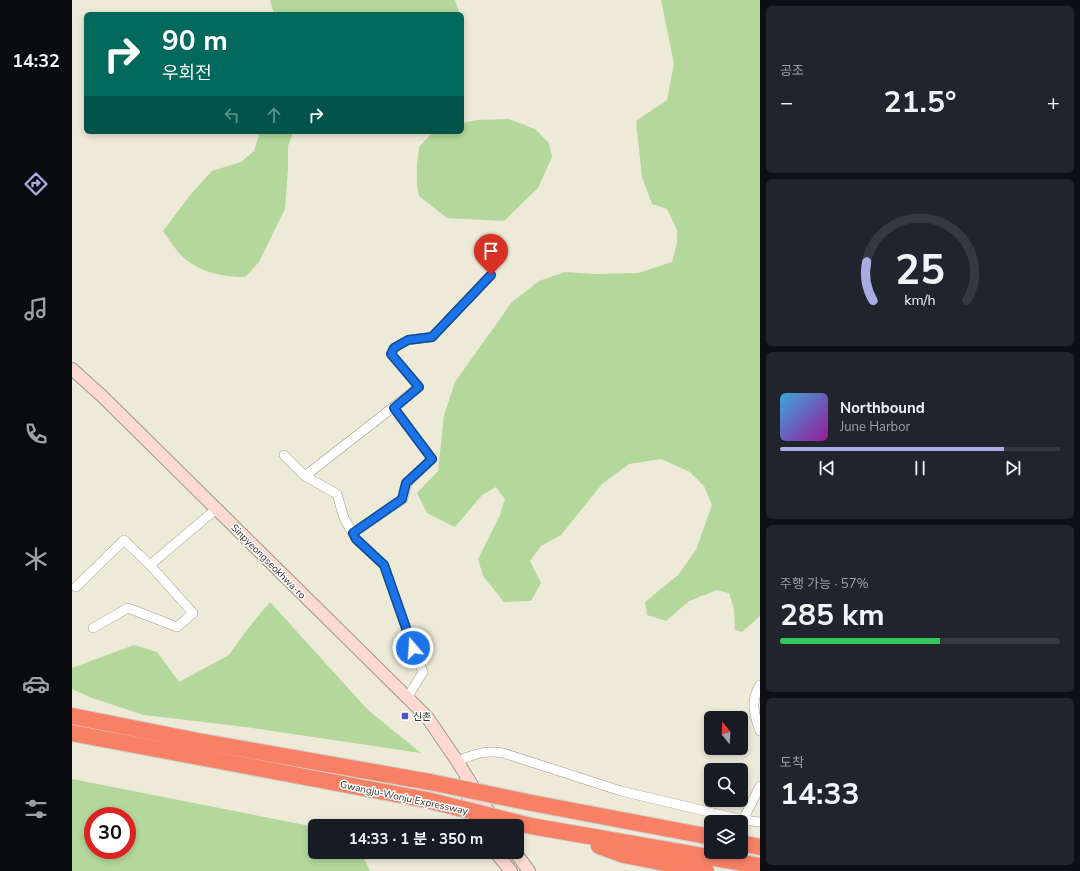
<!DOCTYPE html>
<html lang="ko">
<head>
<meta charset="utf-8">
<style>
	:root { --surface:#171b24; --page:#20242c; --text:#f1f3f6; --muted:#9ea1a6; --line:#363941; --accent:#a8ace3 }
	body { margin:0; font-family:"Nunito Sans","Noto Sans KR",sans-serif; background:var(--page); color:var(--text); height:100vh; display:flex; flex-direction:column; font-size:15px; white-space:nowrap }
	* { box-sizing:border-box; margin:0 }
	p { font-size:13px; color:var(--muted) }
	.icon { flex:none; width:22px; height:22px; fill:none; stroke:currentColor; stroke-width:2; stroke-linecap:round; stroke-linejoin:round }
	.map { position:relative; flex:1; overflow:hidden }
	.details { display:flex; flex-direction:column; gap:6px; padding:6px; background:#0d0f14; width:320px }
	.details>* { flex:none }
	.banner { position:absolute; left:12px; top:12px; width:380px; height:122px; border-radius:6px; box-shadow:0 2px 6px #0003; background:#00695c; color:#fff; overflow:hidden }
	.needle { width:26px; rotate:342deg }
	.controls { position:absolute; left:632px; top:711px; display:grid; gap:8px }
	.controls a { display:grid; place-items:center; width:44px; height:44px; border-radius:6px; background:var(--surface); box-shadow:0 2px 6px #0003; font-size:20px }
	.speed { position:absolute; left:12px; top:807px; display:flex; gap:8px; font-size:20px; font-weight:700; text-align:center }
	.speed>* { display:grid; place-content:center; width:52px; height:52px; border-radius:50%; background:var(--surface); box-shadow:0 2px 6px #0003; line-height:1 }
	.speed .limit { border:6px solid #d22; background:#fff; color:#111 }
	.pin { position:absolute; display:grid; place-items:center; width:34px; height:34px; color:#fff; margin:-41px -17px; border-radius:50% 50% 50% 0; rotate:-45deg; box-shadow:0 0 4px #0007 }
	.pin .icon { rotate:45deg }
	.me { position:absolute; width:44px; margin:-22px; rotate:342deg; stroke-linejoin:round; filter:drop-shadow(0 0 3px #0008) }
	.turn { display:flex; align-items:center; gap:14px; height:84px; padding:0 12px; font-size:18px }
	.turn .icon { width:52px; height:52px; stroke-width:2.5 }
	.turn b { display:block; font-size:28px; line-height:34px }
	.lanes { display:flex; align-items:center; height:38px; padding:0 12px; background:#0003; justify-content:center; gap:20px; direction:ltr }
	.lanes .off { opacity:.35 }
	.big { font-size:30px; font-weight:700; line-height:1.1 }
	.details .tile { flex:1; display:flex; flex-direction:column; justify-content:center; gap:6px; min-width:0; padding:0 14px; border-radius:6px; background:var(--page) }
	.details .dial { align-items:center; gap:0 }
	.dial svg { height:104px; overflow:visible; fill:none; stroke:var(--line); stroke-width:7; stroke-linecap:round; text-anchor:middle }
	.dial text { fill:var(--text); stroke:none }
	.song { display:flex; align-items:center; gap:12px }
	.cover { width:48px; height:48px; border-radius:6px; background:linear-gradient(135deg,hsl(200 70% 55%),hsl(300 70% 35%)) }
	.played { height:4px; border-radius:2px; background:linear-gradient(90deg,var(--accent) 80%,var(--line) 80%) }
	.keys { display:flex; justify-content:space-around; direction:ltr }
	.heat { display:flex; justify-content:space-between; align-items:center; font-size:22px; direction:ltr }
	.charge { height:6px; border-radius:3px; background:linear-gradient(90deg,#34c759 57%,var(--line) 0) }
	.trip { position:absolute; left:236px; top:819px; width:216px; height:40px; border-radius:6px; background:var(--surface); box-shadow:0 2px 6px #0003; font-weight:700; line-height:40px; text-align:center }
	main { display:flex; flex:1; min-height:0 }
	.tabs { display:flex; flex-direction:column; width:72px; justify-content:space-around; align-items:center; background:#090b0e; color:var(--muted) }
	.tabs .icon { width:28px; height:28px }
	.tabs .current { color:var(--accent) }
	.tabs b { font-size:18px; color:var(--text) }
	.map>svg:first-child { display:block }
	.green { fill:#b4d79b; fill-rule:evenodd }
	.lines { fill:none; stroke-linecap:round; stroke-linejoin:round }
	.street-casing { stroke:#9f9c8b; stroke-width:10 }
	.secondary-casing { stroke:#9f9c8b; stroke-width:14 }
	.highway-casing { stroke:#cfcfcd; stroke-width:18 }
	.street { stroke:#fff; stroke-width:9 }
	.secondary { stroke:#fdd9d0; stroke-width:12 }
	.highway { stroke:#f88064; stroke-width:16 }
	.highway-bridge-casing { stroke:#cfcfcd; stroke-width:18; stroke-linecap:butt }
	.highway-bridge { stroke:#f88064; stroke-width:16 }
	.route-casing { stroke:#114b97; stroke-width:10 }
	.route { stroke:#1a73e8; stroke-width:7 }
	.poi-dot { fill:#4e56cc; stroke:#fff; stroke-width:1.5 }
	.labels { text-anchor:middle; stroke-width:3; stroke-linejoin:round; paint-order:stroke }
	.street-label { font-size:10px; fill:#383730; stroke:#fff }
	.poi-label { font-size:10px; fill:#383730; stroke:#fff; text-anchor:start }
</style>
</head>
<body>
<main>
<nav class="tabs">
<b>14:32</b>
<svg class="icon current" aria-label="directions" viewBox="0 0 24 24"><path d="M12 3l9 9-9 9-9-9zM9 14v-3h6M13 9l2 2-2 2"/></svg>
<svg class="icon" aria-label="music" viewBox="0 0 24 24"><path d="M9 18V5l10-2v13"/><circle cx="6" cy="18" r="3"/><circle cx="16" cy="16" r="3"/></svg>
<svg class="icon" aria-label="phone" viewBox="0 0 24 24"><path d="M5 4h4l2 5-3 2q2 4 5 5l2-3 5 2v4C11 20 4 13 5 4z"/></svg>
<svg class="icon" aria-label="climate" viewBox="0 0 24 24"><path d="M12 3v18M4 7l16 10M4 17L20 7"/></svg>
<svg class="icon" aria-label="car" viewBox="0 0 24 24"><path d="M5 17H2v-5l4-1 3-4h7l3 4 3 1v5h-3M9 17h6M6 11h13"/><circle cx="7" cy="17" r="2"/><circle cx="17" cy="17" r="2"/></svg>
<svg class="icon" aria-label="filters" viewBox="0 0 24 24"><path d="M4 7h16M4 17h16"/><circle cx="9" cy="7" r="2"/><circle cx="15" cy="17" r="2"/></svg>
</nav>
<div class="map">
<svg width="688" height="871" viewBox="0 0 688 871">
	<rect width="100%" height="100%" fill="#edead8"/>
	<!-- green -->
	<g class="green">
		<polygon points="198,0 383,0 388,14 202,14"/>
		<polygon points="589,0 688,0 688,616 670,632 663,630 662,609 657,593 645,590 617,601 594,621 575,615 573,602 606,575 624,550 640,505 632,486 618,472 589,459 557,464 530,484 489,535 469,546 458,561 469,583 459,601 432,602 411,576 406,559 428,515 433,499 424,487 410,495 383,527 355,513 345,493 366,471 372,415 383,382 440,302 467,281 493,272 524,274 566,273 600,262 605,243 605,230 595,209 580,204 570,177 564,121 595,100 602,64"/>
		<polygon points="437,119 463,129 477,143 480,157 466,188 432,221 375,218 347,196 345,185 345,165 347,147 361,132 390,132 390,123 405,120"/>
		<path d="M188,132H221L216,146V169L213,209L187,262L173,277C152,277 129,273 112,258C104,251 97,239 91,231L119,194L140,171L169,162L182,151Z"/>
		<polygon points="198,602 296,710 349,753 174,727 72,715 20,698 0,689 0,668 62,645 85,652 107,682 157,655 174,631"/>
		<path d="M0,779L243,827V852H289L298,871H0ZM21,816H55V850H21Z"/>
	</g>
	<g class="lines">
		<!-- street casing -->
		<g class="street-casing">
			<g id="street">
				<polyline points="212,455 233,476 265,494 272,518 284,539 312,565 341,648 351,672 335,698"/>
				<polyline points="233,476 347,387 319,354 322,348 336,340 360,337 419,275"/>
				<polyline points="281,533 331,499 335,483 360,459 322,408"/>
				<polyline points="4,587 52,540 78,565 144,509"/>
				<polyline points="21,628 56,608 105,627 121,613 78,565"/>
				<path d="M688,685C678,701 682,715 688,731"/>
				<path d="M385,761C403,754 412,750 431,753L549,791L671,820L688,822"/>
				<polyline points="671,820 688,786"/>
			</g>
		</g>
		<!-- secondary casing -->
		<g class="secondary-casing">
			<g id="secondary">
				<polyline points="0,369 31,397 355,717 385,761 422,820"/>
				<polyline points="392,783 397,801 410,826"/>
				<polyline points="423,852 439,871"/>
				<polyline points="443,852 457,871"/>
			</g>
		</g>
		<!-- highway casing -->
		<g class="highway-casing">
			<g id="highway">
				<polyline points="0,716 126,741 358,782"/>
				<polyline points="0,733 355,800"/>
				<polyline points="460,803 639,837"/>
				<polyline points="459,826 688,866"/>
				<polyline points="669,843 688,847"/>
				<polyline points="527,846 552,855 634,871"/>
			</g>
		</g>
		<!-- street -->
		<use href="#street" class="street"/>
		<!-- secondary -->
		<use href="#secondary" class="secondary"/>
		<!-- highway -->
		<use href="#highway" class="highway"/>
		<!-- highway-bridge casing -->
		<g class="highway-bridge-casing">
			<g id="highway-bridge">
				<polyline points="358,782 460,803"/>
				<polyline points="355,800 459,826"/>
			</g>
		</g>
		<!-- highway-bridge -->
		<use href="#highway-bridge" class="highway-bridge"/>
	</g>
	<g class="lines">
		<!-- route casing -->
		<g class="route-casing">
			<polyline id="route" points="341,648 312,565 284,539 281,533 330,499 334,483 360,459 322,408 347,387 319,354 322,348 336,340 360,337 419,275"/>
		</g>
		<!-- route -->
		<use href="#route" class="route"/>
	</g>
	<!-- markers -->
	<rect class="poi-dot" x="329" y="712" width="8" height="8" rx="2"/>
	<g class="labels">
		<!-- street labels -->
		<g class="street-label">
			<text transform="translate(197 561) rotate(45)" y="4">Sinpyeongseokhwa-ro</text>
			<text transform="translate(332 797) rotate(12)" y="4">Gwangju-Wonju Expressway</text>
		</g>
		<!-- poi labels -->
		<g class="poi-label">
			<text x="341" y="720">신촌</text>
		</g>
	</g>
</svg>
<div class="controls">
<a><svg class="needle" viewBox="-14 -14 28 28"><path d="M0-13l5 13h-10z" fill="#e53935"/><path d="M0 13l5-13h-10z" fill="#9ea1a6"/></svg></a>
<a><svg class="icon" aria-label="search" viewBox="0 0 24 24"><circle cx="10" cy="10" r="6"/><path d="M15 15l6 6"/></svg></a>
<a><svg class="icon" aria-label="layers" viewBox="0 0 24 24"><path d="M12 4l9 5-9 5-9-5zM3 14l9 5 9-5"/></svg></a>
</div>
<div class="speed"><div class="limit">30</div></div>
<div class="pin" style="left:419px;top:275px;background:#d93025"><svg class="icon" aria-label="arrive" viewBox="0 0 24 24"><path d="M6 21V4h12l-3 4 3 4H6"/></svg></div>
<svg class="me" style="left:341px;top:648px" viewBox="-20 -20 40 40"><circle r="17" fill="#1a73e8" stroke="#fff" stroke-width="3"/><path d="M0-11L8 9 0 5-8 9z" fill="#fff"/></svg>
<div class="trip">14:33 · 1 분 · 350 m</div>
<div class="banner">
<div class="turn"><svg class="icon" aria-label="right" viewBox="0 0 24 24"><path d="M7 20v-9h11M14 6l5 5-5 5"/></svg><div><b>90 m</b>우회전</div></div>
<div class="lanes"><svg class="icon off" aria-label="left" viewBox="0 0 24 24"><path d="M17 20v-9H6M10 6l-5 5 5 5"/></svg><svg class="icon off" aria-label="ahead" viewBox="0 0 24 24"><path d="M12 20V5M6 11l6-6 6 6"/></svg><svg class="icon" aria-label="right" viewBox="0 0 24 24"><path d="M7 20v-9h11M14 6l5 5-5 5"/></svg></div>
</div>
</div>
<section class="details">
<div class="tile"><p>공조</p>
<div class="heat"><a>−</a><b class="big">21.5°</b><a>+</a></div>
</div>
<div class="tile dial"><svg viewBox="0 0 100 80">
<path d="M14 69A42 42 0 1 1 86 69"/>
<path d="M14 69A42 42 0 0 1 9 39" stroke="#a8ace3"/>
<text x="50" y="56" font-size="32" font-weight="700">25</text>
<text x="50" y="72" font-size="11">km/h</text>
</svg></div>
<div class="tile">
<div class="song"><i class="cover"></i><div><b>Northbound</b><p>June Harbor</p></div></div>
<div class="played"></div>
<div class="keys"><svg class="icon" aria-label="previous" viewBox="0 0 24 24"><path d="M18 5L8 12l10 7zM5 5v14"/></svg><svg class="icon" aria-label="pause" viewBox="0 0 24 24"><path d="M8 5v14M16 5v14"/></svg><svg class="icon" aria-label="next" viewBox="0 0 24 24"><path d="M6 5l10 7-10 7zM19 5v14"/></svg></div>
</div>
<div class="tile"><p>주행 가능 · 57%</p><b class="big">285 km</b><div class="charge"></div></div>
<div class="tile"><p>도착</p><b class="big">14:33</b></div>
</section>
</main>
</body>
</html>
